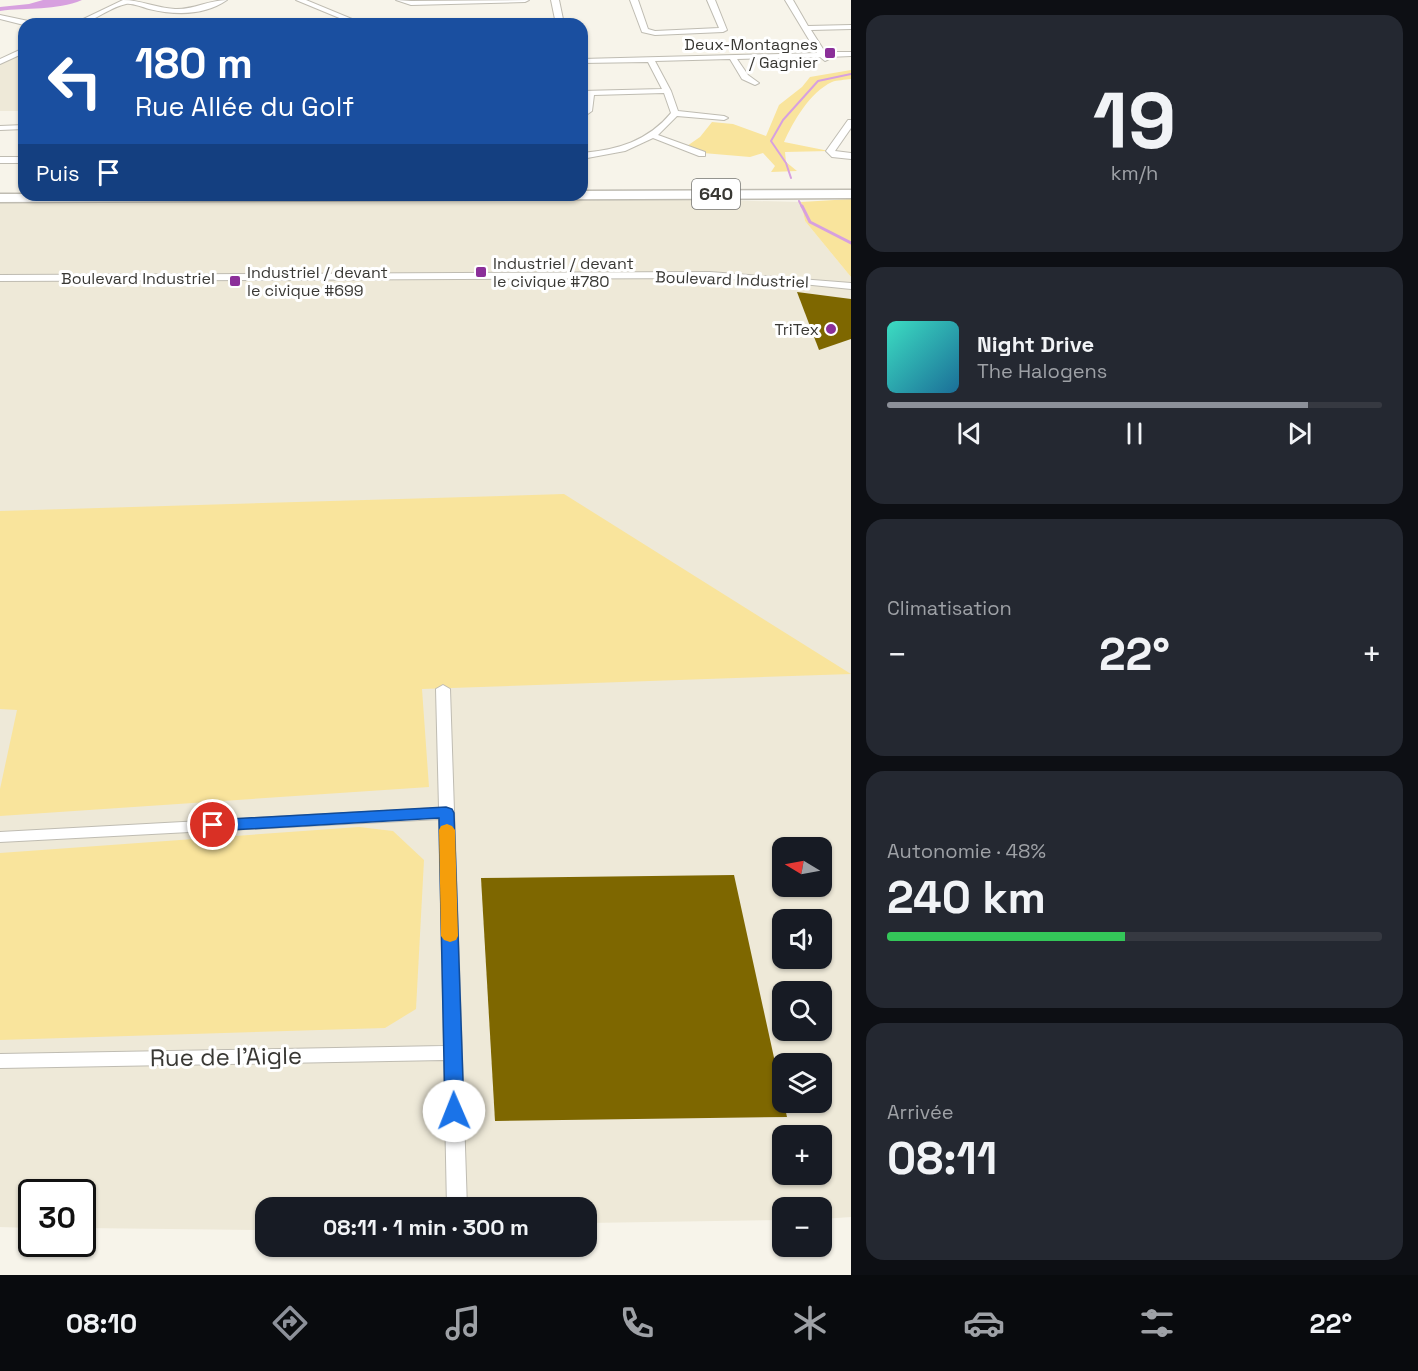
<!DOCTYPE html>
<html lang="fr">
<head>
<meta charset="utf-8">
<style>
	:root { --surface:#171b24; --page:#242831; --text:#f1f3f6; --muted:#9ea1a6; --line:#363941; --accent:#8c9099 }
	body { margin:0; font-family:"Space Grotesk",sans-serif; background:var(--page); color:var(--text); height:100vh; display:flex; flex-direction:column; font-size:22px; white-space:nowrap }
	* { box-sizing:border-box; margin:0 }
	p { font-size:20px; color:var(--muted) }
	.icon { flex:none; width:33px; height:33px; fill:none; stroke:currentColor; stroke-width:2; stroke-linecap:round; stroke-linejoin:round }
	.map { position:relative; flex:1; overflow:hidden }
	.details { display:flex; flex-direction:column; gap:15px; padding:15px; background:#0d0f14; width:567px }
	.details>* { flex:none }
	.hud { position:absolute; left:18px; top:18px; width:570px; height:183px; border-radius:18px; box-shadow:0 2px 4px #0004; background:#1a4fa0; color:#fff; overflow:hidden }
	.needle { width:39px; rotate:280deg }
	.buttons { position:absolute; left:772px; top:837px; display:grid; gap:12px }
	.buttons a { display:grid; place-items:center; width:60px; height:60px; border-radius:12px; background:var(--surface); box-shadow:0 2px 4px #0004; font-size:30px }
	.speed { position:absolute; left:18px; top:1179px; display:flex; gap:12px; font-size:30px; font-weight:700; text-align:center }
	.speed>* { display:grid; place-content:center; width:78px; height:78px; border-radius:50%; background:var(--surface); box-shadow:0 2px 4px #0004; line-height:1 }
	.speed .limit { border:3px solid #111; border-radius:9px; background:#fff; color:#111 }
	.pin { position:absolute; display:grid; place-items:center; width:51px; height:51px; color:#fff; margin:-26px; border:3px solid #fff; border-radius:50%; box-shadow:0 2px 6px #0007 }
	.me { position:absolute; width:66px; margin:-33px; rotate:359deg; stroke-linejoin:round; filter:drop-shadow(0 0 4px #0008) }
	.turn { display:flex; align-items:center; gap:21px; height:126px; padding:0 18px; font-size:27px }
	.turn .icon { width:78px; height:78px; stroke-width:2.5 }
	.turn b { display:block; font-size:42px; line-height:51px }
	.then { display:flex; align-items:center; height:57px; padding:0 18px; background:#0003; gap:12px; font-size:22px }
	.big { font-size:45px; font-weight:700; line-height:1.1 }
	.details .tile { flex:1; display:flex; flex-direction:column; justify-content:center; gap:9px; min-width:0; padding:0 21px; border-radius:18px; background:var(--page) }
	.details .dial { align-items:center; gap:0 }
	.dial b { font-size:78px; line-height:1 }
	.song { display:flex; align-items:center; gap:18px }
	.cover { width:72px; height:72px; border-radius:9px; background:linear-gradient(135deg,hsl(170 70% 55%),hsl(200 70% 35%)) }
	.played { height:6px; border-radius:3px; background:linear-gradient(90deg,var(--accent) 85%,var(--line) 85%) }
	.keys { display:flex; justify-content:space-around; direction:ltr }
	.heat { display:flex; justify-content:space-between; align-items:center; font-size:33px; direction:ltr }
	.charge { height:9px; border-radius:4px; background:linear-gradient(90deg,#34c759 48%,var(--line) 0) }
	.trip { position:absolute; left:255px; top:1197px; width:342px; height:60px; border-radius:18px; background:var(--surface); box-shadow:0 2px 4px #0004; font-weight:700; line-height:60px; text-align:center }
	.tab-bar { display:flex; height:96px; justify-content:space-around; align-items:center; background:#090b0e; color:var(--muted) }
	.tab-bar .icon { width:42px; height:42px }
	.tab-bar .active { color:var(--accent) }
	.tab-bar b { font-size:27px; color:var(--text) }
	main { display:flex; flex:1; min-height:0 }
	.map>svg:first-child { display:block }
	.built { fill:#eee9d8; fill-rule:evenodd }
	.green { fill:#f9e49c }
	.water { fill:#d7a0df }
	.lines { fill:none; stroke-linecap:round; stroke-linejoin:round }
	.stream-far1 { stroke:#d7a0df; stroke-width:2 }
	.stream { stroke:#d7a0df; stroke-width:3 }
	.building { fill:#7e6700 }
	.minor-casing { stroke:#bfbcb2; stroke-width:2 }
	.highway-casing { stroke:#bfbcb2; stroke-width:3 }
	.minor { fill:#fff; fill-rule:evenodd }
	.highway { fill:#fff; fill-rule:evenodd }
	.route { fill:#1a73e8; stroke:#114b97; stroke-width:1.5 }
	.slow { fill:#f59e0b }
	.poi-dot { fill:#8b2f99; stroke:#fff; stroke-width:2 }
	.labels { text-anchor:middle; stroke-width:6; stroke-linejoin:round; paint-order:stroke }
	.far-poi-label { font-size:16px; fill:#393834; stroke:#fff; text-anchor:end }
	.far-street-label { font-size:16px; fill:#393834; stroke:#fff }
	.shield { fill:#fff; stroke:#747471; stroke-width:1.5 }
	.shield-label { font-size:18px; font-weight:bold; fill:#393834 }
	.near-street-label { font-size:24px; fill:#393834; stroke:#fff }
</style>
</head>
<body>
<main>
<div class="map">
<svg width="851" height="1275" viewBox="0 0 851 1275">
	<rect width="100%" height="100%" fill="#f7f4ea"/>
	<!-- built -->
	<g class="built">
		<polygon points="24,52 24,111 0,111 0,65"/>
		<path d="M668,199L801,202L805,221L851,277V1217L822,1219V1208H783V1220L587,1223L586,1208H266L265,1230L83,1228L82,1192H32L31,1228L0,1227V203ZM783,848H822V886H783ZM783,920H822V958H783ZM783,992H822V1030H783ZM783,1064H822V1102H783ZM783,1136H822V1174H783Z"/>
	</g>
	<!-- green -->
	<g class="green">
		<path d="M851,70V79C845,80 837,80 832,82C810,92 793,122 784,142L829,151L785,152L786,162L797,171L771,172L775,166L763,153L750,157L703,153L687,146L700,137L712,122L733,124L766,136L779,105L802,87L810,77Z"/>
		<polygon points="851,199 851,277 805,221 801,202"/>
		<polygon points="564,494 851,674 422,689 429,787 0,816 0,789 17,710 0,709 0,511"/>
		<polygon points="359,827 393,831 424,860 416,1009 385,1028 0,1040 0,853"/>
	</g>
	<!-- water -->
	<path class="water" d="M43,0H82C56,11 27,7 0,11V7L29,4Z"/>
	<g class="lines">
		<!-- stream-far1 -->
		<g class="stream-far1">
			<polyline points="791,178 786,163 771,141 783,120 818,81 851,74"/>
			<polyline points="799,201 802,207"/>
		</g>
		<!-- stream -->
		<polyline class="stream" points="802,206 810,222 851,243"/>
	</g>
	<!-- building -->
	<g class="building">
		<polygon points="797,292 851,299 851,339 819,350"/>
		<polygon points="734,875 787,1117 495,1121 481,878"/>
	</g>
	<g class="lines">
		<!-- minor casing -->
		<g class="minor-casing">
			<g id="minor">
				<path d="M123,0C140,0 157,8 175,9C193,10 209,0 227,0C204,16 174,15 149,9C142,7 132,3 126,4C107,8 93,24 73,24Z"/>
				<polygon points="296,0 306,0 364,24 354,24"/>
				<polygon points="396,0 411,1 529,0 525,2 411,5"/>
				<polygon points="551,0 559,0 564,24 556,24"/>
				<polygon points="630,0 638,0 648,29 655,31 719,28 707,0 715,0 727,30 723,32 655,35 642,32"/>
				<path d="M785,0H793L808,26L851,25V29L811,30L825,52H851V56L828,57L829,59L825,61L820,57L737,59L748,75L759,83L755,85L742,79L730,59L655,61L671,91L678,111L724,116L728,118L724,120L677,116L658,135L705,152V156H699L653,138L625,151L582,159V153C617,150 648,141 671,113L664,93L594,95L592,111L582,118L586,95H582V91L662,89L648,62L582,63V59L817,53Z"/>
				<polygon points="0,15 33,22 34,24 24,25 0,19"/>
				<polygon points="24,48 24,53 0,64 0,59"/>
				<polygon points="848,120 851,120 851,128 835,151 851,153 851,159 832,157 826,151"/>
				<polygon points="24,125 24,129 0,130 0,126"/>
				<rect x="0" y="157" width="24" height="6"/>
				<polygon points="710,272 851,283 851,289 783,282 710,278 0,281 0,275"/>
				<polygon points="443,685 450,689 467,1208 447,1208 444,1060 0,1068 0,1054 444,1046 439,819 0,842 0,832 439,808 436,689"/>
			</g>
		</g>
		<!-- highway casing -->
		<g class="highway-casing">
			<polygon id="highway" points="851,190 851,198 0,202 0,194 582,195 582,191"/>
		</g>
		<!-- minor -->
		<use href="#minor" class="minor"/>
		<!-- highway -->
		<use href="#highway" class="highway"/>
	</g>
	<!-- route -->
	<polygon class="route" points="446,807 452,809 454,813 464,1111 461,1117 454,1119 448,1117 445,1111 439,818 213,831 208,829 206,825 208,822 213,820"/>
	<!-- slow -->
	<polygon class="slow" points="447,824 452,826 455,830 458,936 456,940 450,942 444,940 441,936 439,830 441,826"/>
	<!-- markers -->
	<g class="poi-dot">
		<rect x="824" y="47" width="12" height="12" rx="3"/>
		<rect x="475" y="266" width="12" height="12" rx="3"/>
		<rect x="229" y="275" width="12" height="12" rx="3"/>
		<circle cx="831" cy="329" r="6"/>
	</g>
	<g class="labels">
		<!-- far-poi labels -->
		<g class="far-poi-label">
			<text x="818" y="50">Deux-Montagnes<tspan x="818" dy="18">/ Gagnier</tspan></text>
			<text x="493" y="269" text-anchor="start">Industriel / devant<tspan x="493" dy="18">le civique #780</tspan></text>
			<text x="247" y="278" text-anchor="start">Industriel / devant<tspan x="247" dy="18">le civique #699</tspan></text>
			<text x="819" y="335">TriTex</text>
		</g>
		<!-- far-street labels -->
		<g class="far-street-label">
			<text x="138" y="284">Boulevard Industriel</text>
			<text transform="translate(732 279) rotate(2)" y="6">Boulevard Industriel</text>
		</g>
		<!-- shield labels -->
		<rect class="shield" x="692" y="179" width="48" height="30" rx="4.5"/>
		<g class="shield-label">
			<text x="716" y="200">640</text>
		</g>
		<!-- near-street labels -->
		<g class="near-street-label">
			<text transform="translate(226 1057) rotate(-1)" y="8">Rue de l'Aigle</text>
		</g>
	</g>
</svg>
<div class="buttons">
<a><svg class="needle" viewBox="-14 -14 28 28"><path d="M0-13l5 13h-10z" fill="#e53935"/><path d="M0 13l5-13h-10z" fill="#9ea1a6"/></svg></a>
<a><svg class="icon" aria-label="sound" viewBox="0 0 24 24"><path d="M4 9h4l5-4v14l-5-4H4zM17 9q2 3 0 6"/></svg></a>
<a><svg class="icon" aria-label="search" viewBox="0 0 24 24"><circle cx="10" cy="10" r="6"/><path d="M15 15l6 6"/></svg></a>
<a><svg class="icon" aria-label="layers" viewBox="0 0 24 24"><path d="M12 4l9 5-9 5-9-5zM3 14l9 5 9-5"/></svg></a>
<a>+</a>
<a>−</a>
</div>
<div class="speed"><div class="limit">30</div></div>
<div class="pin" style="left:213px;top:825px;background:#d93025"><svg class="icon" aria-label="arrive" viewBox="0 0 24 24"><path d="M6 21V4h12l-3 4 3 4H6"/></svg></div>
<svg class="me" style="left:454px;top:1111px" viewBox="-20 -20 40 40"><circle r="19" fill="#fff"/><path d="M0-13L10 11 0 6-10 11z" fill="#1a73e8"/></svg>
<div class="trip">08:11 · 1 min · 300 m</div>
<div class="hud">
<div class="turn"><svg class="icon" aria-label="left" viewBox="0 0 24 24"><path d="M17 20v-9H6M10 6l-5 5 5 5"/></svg><div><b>180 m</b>Rue Allée du Golf</div></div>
<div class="then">Puis<svg class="icon" aria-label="arrive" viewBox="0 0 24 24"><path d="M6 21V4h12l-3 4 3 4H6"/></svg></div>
</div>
</div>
<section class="details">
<div class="tile dial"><b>19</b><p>km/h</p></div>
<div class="tile">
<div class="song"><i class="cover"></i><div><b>Night Drive</b><p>The Halogens</p></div></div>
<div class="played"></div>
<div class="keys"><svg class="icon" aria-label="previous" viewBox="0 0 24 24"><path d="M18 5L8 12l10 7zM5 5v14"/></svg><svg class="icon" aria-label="pause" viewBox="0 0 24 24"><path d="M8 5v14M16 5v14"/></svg><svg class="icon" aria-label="next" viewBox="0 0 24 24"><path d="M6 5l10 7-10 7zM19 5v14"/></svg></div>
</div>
<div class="tile"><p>Climatisation</p>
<div class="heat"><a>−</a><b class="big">22°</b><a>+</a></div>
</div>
<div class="tile"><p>Autonomie · 48%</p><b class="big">240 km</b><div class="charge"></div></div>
<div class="tile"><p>Arrivée</p><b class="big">08:11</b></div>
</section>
</main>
<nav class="tab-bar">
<b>08:10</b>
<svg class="icon active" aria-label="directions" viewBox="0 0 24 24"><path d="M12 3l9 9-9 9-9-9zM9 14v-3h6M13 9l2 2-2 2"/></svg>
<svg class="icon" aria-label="music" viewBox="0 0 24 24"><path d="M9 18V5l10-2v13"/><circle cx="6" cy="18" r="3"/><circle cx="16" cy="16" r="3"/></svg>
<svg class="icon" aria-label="phone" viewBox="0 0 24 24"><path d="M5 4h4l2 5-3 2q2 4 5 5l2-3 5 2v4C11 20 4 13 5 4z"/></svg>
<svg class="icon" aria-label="climate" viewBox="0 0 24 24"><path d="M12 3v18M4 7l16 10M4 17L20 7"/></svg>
<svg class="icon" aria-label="car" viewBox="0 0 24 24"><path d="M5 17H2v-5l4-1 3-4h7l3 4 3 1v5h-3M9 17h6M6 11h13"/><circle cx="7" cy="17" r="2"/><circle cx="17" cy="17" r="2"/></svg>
<svg class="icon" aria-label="filters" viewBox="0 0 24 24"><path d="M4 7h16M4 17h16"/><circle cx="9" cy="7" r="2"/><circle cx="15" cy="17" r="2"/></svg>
<b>22°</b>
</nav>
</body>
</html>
